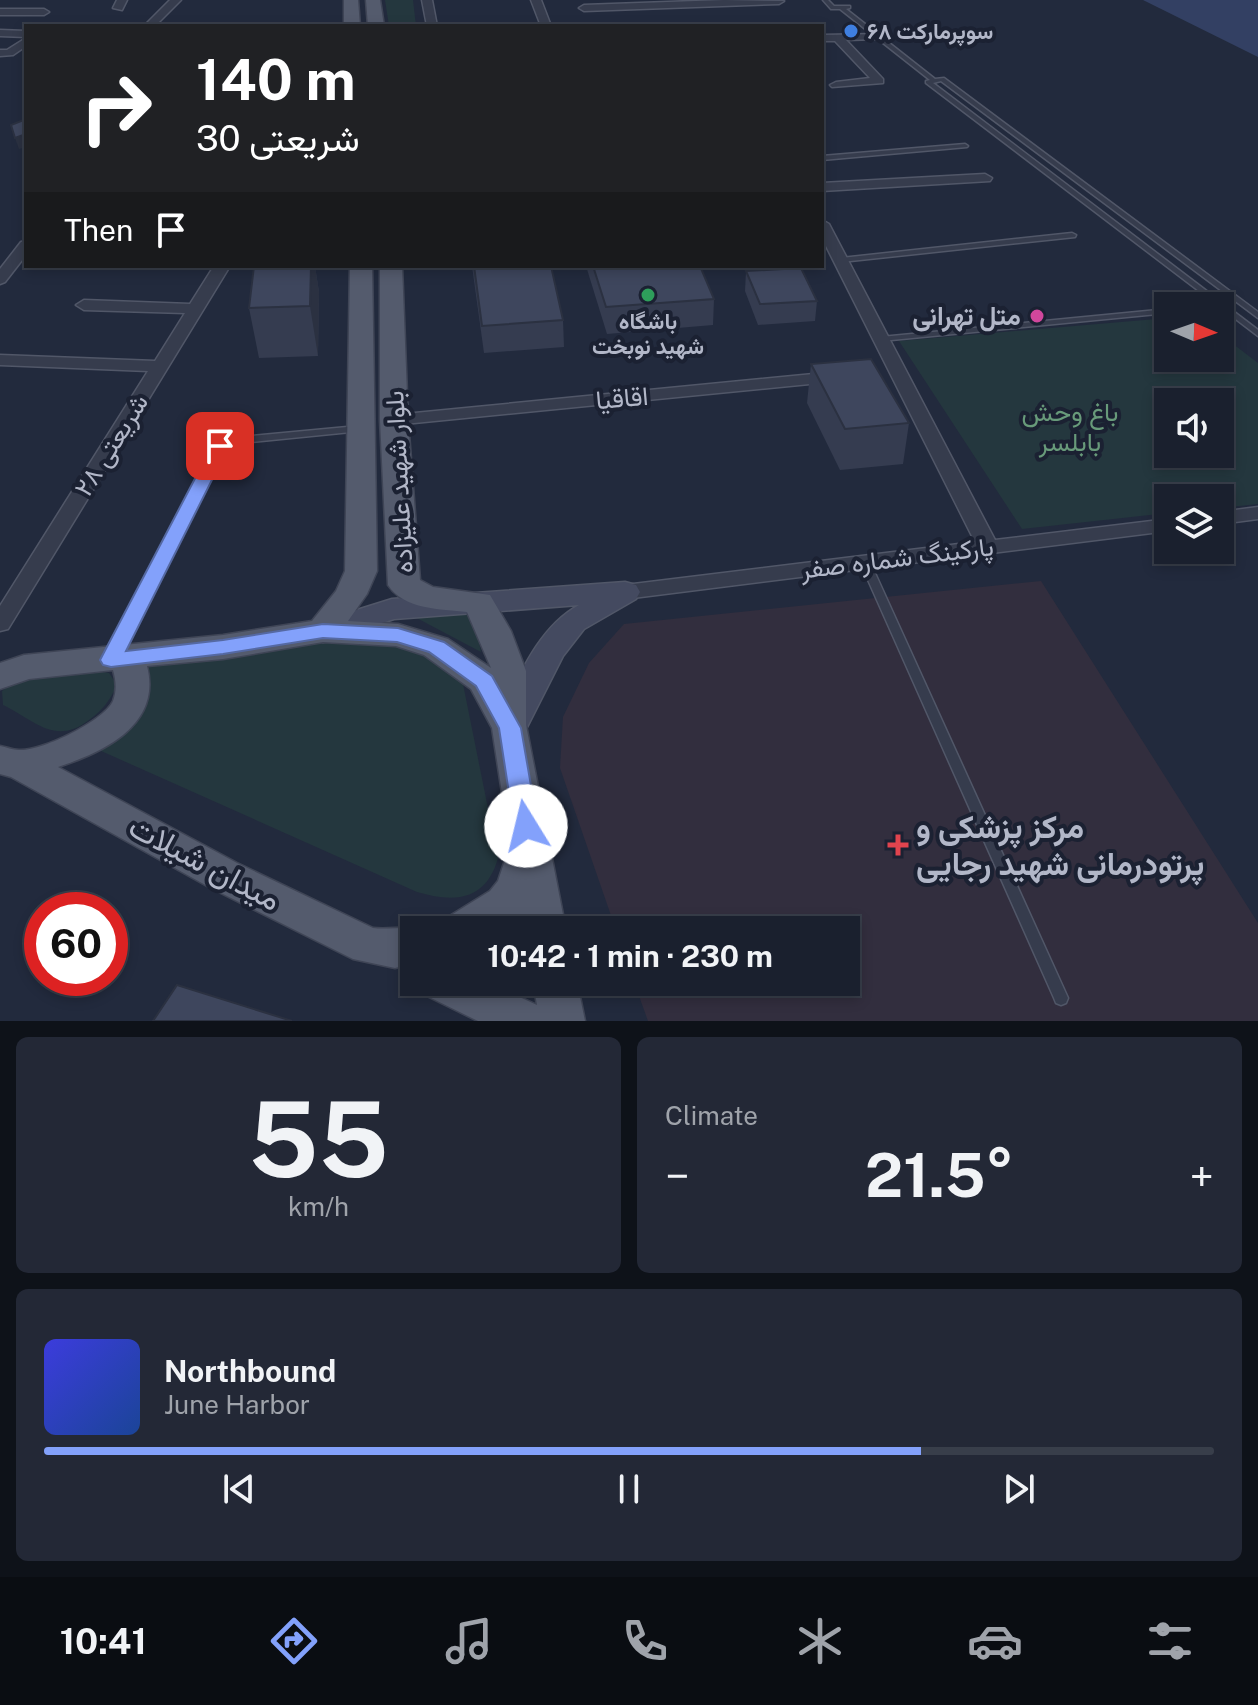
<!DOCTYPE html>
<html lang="en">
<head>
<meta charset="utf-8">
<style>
	:root { --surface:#1a202e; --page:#232836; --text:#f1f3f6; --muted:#9fa3aa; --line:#383e4a; --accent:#83a1fb }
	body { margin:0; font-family:"Public Sans",Vazirmatn,sans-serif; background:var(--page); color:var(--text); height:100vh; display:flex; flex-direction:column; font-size:30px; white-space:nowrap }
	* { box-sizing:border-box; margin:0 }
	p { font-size:26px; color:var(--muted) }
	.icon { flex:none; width:44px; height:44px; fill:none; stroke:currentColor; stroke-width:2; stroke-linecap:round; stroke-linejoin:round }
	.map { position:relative; height:1021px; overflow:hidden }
	.side { display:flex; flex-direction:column; gap:16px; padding:16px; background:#0e1219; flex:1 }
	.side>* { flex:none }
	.top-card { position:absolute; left:24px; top:24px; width:800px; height:244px; border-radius:0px; box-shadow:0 4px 12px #0003,0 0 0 2px var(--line); background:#202124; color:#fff; overflow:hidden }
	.needle { width:52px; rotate:92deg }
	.fabs { position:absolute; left:1154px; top:292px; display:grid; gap:16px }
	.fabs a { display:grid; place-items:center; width:80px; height:80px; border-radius:0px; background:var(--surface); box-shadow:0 4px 12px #0003,0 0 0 2px var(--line); font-size:40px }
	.speed { position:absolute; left:24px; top:892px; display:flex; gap:16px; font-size:40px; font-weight:700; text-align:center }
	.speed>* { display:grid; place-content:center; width:104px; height:104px; border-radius:50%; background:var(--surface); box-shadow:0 4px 12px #0003,0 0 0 2px var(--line); line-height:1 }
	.speed .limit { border:12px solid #d22; background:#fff; color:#111 }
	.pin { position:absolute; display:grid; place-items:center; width:68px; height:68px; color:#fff; margin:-34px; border-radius:16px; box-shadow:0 4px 12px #0006 }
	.me { position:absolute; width:88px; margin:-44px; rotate:351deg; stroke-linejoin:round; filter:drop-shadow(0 0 6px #0008) }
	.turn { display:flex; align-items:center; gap:28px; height:168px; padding:0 40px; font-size:36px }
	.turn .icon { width:104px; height:104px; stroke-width:2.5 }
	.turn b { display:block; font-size:56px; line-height:68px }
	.then { display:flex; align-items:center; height:76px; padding:0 40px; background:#0003; gap:16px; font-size:30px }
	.big { font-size:60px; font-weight:700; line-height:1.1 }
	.side .widget { flex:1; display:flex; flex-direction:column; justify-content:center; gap:12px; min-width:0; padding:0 28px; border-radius:12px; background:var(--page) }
	.side .dial { align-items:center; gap:0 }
	.dial b { font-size:104px; line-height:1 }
	.song { display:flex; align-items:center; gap:24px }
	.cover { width:96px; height:96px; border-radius:12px; background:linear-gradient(135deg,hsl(240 70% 55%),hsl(220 70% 35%)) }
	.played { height:8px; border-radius:4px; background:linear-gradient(90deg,var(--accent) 75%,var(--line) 75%) }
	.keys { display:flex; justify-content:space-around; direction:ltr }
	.heat { display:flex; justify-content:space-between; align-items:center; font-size:44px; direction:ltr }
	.side .tiles { flex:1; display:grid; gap:16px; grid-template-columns:1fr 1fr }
	.widget:last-child { grid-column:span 2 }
	.trip { position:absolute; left:400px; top:916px; width:460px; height:80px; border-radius:0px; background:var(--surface); box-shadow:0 4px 12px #0003,0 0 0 2px var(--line); font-weight:700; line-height:80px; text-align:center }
	.dock { display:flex; height:128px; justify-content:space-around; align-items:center; background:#0a0d12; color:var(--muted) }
	.dock .icon { width:56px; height:56px }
	.dock .active { color:var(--accent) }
	.dock b { font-size:36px; color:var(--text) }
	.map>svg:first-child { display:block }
	.medical { fill:#322e3e }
	.green { fill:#24373e; fill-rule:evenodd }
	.water { fill:#334063 }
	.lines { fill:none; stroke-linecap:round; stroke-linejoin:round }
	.lane-casing { stroke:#515768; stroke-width:3 }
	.street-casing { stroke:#515768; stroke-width:3 }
	.secondary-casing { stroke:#515768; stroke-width:3 }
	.primary-casing { stroke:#3f4556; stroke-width:3 }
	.lane { fill:#363c4d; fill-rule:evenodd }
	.street { fill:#363c4d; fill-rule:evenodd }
	.secondary { fill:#444a60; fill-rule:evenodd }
	.primary { fill:#545b6d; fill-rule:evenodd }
	.wall { fill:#353c50 }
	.shaded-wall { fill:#2b3141 }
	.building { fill:#3e465d; stroke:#2b3141; stroke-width:2 }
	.route { fill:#83a1fb; stroke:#5569a3; stroke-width:2 }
	.shop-dot { fill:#3f7fe0; stroke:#1b2132; stroke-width:3 }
	.leisure-dot { fill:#2e9e5b; stroke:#1b2132; stroke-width:3 }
	.hotel-dot { fill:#d1479c; stroke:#1b2132; stroke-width:3 }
	.health-dot { fill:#e0444e; stroke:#1b2132; stroke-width:3 }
	.labels { text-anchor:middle; stroke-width:8; stroke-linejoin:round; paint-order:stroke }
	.far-poi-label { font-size:22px; font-weight:bold; fill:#b2b7c8; stroke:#1b2132; text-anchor:start }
	.poi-label { font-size:26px; font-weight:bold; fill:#b2b7c8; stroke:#1b2132; text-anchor:end }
	.street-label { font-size:26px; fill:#b2b7c8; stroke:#1b2132 }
	.park-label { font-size:26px; fill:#689a7a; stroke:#1b2132 }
	.near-poi-label { font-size:32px; font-weight:bold; fill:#b2b7c8; stroke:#1b2132; text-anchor:start }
	.near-street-label { font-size:32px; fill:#b2b7c8; stroke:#1b2132 }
</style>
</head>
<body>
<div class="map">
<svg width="1258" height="1021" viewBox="0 0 1258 1021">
	<rect width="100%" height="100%" fill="#222a3d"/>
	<!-- medical -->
	<polygon class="medical" points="1041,581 1258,923 1258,1021 648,1021 634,982 846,982 846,930 616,930 560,768 563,717 589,663 624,624"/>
	<!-- green -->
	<g class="green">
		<polygon points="385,0 413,0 416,26 389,26"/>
		<path d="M1168,318V358H1220V334L1258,363V504L1220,508V498H1168V513L1022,529L899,341ZM1220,402V454H1168V402Z"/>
		<polygon points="466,611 474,616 481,652 411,615"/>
		<path d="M332,640L395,641L422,652L462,679L498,858C486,901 455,903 417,892L90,746C101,741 115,737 126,730C147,716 156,683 146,661Z"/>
		<path d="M91,670L109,673L117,685C110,700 103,710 89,720C55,746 36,721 3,705L2,691L18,680Z"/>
	</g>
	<!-- water -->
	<polygon class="water" points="1143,0 1258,0 1258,57"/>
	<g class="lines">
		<!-- lane casing -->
		<g class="lane-casing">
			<g id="lane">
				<polygon points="823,0 828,0 834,6 850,6 850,8 846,9 935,79 944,78 1258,312 1258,318 941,81 933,83 1258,330 1258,336 926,83 926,81 930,80 840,9 831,9"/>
				<polygon points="965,144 968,146 967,147 822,160 822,156"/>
				<polygon points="1072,233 1076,235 1075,237 841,262 837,260 841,258"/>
				<polygon points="1168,309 1168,313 881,341 877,339 881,337"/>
				<polygon points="358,426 361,427 363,429 361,431 231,444 227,446 118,656 116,659 108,659 106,656 220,442 229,438"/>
				<polygon points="865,559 870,562 1068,998 1066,1003 1061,1005 1056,1003 1054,998 860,562"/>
			</g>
		</g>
		<!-- street casing -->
		<g class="street-casing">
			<g id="street">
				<polygon points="117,0 127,0 122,10 113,8"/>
				<polygon points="170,0 181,0 155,26 144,26"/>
				<polygon points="422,0 432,0 437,26 427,26"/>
				<polygon points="531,0 541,0 551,26 541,26"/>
				<polygon points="724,0 784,1 779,4 584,11 579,8 584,5"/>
				<polygon points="0,9 44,9 49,12 44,15 0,15"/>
				<polygon points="0,30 26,31 26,37 0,36"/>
				<polygon points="882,34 883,36 878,39 846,40 883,79 883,83 832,87 830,85 836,82 870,78 835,41 822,41 822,35"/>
				<polygon points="26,38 26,46 13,55 0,56 0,50 7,50"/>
				<polygon points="985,174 992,178 990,181 822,191 822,183"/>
				<polygon points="822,220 829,224 995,540 1168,519 1168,531 625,599 617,597 614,592 617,587 625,585 975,542 822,238"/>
				<polygon points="26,241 26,255 5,282 0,284 0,269 21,242"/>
				<polygon points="214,266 230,266 8,629 0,631 0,606 148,371 0,365 0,355 155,361 185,313 84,310 76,305 84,300 190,304"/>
				<polygon points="834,372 843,377 840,381 394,425 385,420 394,415"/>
				<polygon points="1258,507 1258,519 1220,524 1220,512"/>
			</g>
		</g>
		<!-- secondary casing -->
		<g class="secondary-casing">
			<path id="secondary" d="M625,582L636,585L640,592L636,599L584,629L563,656L522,737L510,740L498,737L493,728C516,685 535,629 579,605L394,619L323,642L312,638L307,631L312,624L392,599Z"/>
		</g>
		<!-- primary casing -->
		<g class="primary-casing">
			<g id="primary">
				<polygon points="344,0 358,0 360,26 344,26"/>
				<polygon points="366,0 380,0 384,26 368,26"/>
				<path d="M350,266H372L377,571L367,594L348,621L398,624L448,639L491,668L467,612C441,609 404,610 388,585L380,420V266H402L408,420L420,580L433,587L490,595L511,631L526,671V725L566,930H524L521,914L497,930H442L448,917L490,891L498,881L510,845L492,728L471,689L424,655L396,646L323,642L223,659L147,666C162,725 104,752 58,767L237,863L373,928C389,930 411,925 424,930H414V963L395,968L353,959L209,887L11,777L0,774V746C6,747 13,750 19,750C40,752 104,721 113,701C117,691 116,680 113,670L29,679L0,689V663L24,655L223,635L312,621L336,591L345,571Z"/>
				<polygon points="421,982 487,982 537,1005 533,982 577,982 585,1021 478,1021 427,996"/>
			</g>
		</g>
		<!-- lane -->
		<use href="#lane" class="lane"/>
		<!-- street -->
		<use href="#street" class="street"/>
		<!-- secondary -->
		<use href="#secondary" class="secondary"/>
		<!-- primary -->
		<use href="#primary" class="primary"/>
	</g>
	<!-- wall -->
	<g class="wall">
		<polygon points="254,266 315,266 319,292 318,356 259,358 249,308"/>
		<polygon points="472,266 551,266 563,320 564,347 484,353"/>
		<polygon points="586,266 700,266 714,299 713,325 607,334"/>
		<polygon points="746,271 817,301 815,321 758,325 745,291"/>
		<polygon points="811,364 909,423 903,464 840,470 807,403"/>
	</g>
	<!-- shaded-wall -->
	<g class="shaded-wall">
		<polygon points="26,134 26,147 19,149 15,138"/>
		<polygon points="311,266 315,266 319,292 318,356 310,306"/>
	</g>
	<!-- building -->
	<g class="building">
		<polygon points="26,119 26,134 15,138 11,125"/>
		<polygon points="254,266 311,266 310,306 249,308"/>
		<polygon points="474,266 551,266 563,320 482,326"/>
		<polygon points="593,266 700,266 714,299 606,307"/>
		<polygon points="801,268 817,301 760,304 746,271"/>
		<polygon points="871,359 909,423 845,429 811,364"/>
		<polygon points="177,985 292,1021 153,1021"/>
	</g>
	<!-- route -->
	<polygon class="route" points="220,441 229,446 126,651 223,640 323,624 398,628 444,642 492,676 521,728 538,826 535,833 526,836 518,833 514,826 499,728 476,686 429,652 397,642 323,638 223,654 111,667 103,665 100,660 212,446"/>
	<!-- markers -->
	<circle class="shop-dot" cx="851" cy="31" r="8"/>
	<circle class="leisure-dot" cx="648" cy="295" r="8"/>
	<circle class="hotel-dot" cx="1037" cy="316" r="8"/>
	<path class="health-dot" d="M894 833h8v8h8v8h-8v8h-8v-8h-8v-8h8z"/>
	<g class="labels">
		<!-- far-poi labels -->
		<g class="far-poi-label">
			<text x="867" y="39">سوپرمارکت ۶۸</text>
			<text x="648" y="329" text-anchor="middle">باشگاه<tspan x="648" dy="25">شهید نوبخت</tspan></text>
		</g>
		<!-- poi labels -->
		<g class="poi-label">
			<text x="1021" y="325">متل تهرانی</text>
		</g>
		<!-- street labels -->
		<g class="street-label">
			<text transform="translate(622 398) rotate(-5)" y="9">اقاقیا</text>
			<text transform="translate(111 445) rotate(-58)" y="9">شریعتی ۲۸</text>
			<text transform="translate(399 482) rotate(-93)" y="9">بلوار شهید علیزاده</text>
			<text transform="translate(897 558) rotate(-7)" y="9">پارکینگ شماره صفر</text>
		</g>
		<!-- park labels -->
		<g class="park-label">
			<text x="1070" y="421">باغ وحش<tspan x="1070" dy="30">بابلسر</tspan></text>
		</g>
		<!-- near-poi labels -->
		<g class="near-poi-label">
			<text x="916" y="838">مرکز پزشکی و<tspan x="916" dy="37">پرتودرمانی شهید رجایی</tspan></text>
		</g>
		<!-- near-street labels -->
		<g class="near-street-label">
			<text transform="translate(205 863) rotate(28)" y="11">میدان شیلات</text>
		</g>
	</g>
</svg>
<div class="fabs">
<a><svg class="needle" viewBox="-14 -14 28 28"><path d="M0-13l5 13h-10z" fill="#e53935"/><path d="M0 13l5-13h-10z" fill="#9fa3aa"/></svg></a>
<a><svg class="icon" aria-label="sound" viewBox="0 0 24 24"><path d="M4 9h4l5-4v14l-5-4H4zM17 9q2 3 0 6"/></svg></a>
<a><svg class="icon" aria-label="layers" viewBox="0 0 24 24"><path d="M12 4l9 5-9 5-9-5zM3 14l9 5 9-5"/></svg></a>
</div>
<div class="speed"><div class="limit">60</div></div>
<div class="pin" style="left:220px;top:446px;background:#d93025"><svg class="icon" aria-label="arrive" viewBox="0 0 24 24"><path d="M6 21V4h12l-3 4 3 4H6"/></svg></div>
<svg class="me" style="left:526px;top:826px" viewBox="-20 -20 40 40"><circle r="19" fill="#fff"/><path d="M0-13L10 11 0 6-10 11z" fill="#83a1fb"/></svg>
<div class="trip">10:42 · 1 min · 230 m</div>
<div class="top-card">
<div class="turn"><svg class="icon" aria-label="right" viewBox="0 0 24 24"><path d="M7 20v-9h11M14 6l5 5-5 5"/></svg><div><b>140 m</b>شریعتی 30</div></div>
<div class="then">Then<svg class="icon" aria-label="arrive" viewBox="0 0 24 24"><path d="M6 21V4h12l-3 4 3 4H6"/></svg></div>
</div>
</div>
<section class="side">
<div class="tiles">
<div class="widget dial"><b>55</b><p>km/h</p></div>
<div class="widget"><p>Climate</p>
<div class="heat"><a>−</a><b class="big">21.5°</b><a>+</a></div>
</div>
<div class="widget">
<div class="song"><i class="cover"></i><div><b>Northbound</b><p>June Harbor</p></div></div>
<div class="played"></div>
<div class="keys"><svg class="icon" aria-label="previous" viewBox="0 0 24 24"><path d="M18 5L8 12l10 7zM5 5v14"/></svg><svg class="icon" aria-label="pause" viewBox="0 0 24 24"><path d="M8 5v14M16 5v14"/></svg><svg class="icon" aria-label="next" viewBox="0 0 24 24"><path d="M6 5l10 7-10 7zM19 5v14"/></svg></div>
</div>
</div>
</section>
<nav class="dock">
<b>10:41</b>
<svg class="icon active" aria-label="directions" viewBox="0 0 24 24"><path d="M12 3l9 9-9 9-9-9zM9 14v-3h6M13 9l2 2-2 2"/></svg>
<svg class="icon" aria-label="music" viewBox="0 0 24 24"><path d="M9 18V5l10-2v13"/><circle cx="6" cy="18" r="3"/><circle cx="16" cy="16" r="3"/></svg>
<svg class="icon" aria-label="phone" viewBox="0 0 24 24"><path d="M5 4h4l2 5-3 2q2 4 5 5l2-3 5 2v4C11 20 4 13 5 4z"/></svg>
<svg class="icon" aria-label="climate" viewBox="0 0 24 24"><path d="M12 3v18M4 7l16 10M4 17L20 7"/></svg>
<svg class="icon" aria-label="car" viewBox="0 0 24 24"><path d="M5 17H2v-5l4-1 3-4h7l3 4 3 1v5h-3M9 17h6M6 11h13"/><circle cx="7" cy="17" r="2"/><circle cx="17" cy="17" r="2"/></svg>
<svg class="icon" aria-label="filters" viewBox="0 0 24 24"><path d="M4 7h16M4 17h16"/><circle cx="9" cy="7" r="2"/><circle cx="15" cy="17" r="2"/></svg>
</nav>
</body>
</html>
